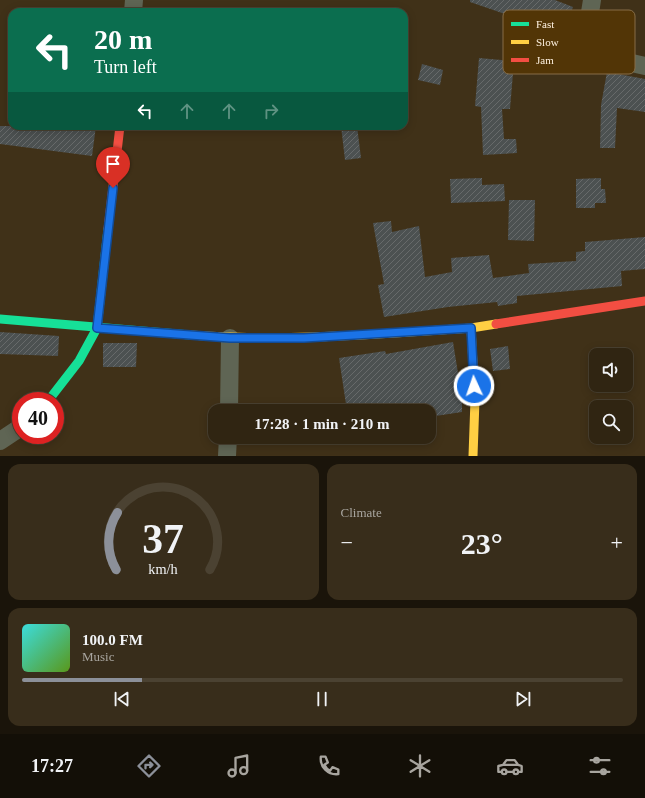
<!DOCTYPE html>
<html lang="en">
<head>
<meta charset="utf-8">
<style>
	:root { --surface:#302512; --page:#382d1b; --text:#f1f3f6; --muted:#a8a59f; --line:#4b4232; --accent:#8c9099 }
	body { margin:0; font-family:"Times New Roman",serif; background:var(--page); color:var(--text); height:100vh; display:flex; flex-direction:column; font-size:15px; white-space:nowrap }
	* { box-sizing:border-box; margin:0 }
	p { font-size:13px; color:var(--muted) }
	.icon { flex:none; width:22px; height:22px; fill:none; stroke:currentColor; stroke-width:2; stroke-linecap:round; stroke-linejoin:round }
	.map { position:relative; height:456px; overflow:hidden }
	.drawer { display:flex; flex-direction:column; gap:8px; padding:8px; background:#1a140a; flex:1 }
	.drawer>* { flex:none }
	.hud { position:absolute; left:8px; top:8px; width:400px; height:122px; border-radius:12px; box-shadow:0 2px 10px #0003,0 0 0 1px var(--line); background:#0b6e4f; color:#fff; overflow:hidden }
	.tools { position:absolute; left:589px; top:348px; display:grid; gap:8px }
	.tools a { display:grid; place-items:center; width:44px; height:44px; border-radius:8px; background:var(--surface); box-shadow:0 2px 10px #0003,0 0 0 1px var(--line); font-size:20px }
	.speed { position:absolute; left:12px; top:392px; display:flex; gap:8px; font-size:20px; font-weight:700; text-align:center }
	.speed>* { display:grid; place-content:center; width:52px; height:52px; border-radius:50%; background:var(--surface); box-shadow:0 2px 10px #0003,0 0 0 1px var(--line); line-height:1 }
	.speed .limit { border:6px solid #d22; background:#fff; color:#111 }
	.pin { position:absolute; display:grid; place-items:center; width:34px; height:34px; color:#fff; margin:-41px -17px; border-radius:50% 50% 50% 0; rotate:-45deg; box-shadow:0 0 4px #0007 }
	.pin .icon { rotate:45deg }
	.me { position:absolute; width:44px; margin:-22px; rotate:357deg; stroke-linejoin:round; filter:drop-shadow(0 0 3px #0008) }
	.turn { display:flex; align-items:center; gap:14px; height:84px; padding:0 20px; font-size:18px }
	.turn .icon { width:52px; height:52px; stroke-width:2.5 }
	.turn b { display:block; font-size:28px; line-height:34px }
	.lanes { display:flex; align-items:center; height:38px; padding:0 20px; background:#0003; justify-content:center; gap:20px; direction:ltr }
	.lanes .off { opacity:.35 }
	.big { font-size:30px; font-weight:800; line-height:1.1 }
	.drawer .widget { flex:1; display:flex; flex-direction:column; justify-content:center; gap:6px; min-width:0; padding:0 14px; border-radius:12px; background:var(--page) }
	.drawer .dial { align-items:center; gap:0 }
	.dial svg { height:104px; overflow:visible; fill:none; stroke:var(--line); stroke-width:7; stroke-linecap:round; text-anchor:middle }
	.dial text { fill:var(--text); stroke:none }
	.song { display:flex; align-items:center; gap:12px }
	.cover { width:48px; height:48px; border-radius:6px; background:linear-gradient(135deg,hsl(180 70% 55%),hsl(90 70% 35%)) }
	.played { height:4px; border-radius:2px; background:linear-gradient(90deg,var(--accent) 20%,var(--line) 20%) }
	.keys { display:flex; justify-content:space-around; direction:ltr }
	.heat { display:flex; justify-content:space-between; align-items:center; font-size:22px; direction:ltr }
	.drawer .tiles { flex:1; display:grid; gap:8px; grid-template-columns:1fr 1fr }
	.widget:last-child { grid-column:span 2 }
	.trip { position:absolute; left:208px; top:404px; width:228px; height:40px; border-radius:12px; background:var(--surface); box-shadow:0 2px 10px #0003,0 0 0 1px var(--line); font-weight:800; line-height:40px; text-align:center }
	.tabs { display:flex; height:64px; justify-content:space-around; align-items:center; background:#130f07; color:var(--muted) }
	.tabs .icon { width:28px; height:28px }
	.tabs .current { color:var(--accent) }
	.tabs b { font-size:18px; color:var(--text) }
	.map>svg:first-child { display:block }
	.building { fill:url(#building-hatch) }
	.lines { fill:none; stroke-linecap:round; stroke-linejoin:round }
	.street { stroke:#5f6554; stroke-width:18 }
	.fast { stroke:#16e098; stroke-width:9 }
	.slow { stroke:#ffcf43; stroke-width:9 }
	.jam { stroke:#f24e42; stroke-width:9 }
	.route-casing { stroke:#114b97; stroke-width:10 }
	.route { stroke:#1a73e8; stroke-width:7 }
	.key { fill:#523506; stroke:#866d47; stroke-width:1 }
	.key-label { font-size:11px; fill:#fef1e0 }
</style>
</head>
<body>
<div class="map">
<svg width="645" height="456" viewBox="0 0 645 456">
	<defs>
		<pattern id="building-hatch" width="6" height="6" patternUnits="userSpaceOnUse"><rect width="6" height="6" fill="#4c5151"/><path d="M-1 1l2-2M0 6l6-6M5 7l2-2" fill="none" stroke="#676a6a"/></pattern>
	</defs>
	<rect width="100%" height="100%" fill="#403118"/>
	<!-- building -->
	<g class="building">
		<polygon points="470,0 555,0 573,7 564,32 524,17 522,20 470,2"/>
		<polygon points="479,58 514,61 510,109 502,109 504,139 516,139 517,153 483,155 481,107 475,106"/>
		<polygon points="422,64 443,70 440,85 418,80"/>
		<polygon points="607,72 645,79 645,112 617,108 615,148 600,148 601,105"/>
		<polygon points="0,126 96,126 92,156 0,144"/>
		<polygon points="341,126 357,126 361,158 345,160"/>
		<polygon points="482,178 482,185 504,184 505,201 451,203 450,179"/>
		<polygon points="601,178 601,189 605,189 606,203 595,203 595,208 576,208 576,179"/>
		<polygon points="509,200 535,200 534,241 508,240"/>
		<polygon points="391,221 392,232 419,226 425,277 452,272 451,258 489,255 493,278 529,273 528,264 576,261 576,252 585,251 585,242 645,237 645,269 621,271 622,286 517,296 517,303 498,306 497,302 448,307 384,317 378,285 384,284 373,223"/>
		<polygon points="0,332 59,336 58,356 0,354"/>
		<polygon points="453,342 462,398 462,412 429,417 429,411 347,411 339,358 385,351 386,354"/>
		<polygon points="103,343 137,343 136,367 103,367"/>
		<polygon points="508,346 510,369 493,371 490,349"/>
	</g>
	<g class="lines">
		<!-- street -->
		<g class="street">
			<polyline points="592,0 588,25 589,45 596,55 645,66"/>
			<polyline points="133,12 134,0"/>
			<polyline points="229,411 230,338"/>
			<polyline points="0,441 21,427"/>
			<polyline points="227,456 228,437"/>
		</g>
		<!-- fast -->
		<g class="fast">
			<polyline points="0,319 190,335"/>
			<polyline points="48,401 79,361 97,328 108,229"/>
		</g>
		<!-- slow -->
		<g class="slow">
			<polyline points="471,328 475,400 473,456"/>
			<path d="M190,335C284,342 377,334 471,328L496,324"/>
		</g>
		<!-- jam -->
		<g class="jam">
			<polyline points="108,229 120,126"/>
			<polyline points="496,324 645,301"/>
		</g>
	</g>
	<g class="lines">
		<!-- route casing -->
		<g class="route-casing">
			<polyline id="route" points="113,188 97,328 230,338 304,338 471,328 474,386"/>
		</g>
		<!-- route -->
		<use href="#route" class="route"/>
	</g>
	<!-- legend -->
	<rect x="503" y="10" width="132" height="64" rx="6" class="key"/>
	<rect x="511" y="22" width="18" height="4" fill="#16e098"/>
	<rect x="511" y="40" width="18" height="4" fill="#ffcf43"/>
	<rect x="511" y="58" width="18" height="4" fill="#f24e42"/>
	<g class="key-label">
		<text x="536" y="28">Fast</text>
		<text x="536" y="46">Slow</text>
		<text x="536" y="64">Jam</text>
	</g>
</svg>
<div class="tools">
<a><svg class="icon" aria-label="sound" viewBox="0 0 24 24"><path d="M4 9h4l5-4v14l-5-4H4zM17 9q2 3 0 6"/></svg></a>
<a><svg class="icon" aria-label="search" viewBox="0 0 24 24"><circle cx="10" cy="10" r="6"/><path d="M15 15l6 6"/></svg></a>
</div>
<div class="speed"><div class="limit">40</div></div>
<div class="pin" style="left:113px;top:188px;background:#d93025"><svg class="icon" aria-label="arrive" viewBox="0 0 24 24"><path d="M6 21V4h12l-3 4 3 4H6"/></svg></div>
<svg class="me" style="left:474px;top:386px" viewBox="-20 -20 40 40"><circle r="17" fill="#1a73e8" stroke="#fff" stroke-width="3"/><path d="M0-11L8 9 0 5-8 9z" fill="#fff"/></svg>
<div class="trip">17:28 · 1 min · 210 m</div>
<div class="hud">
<div class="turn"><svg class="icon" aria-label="left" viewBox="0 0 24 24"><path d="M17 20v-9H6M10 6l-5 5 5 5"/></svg><div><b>20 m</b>Turn left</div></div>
<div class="lanes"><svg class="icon" aria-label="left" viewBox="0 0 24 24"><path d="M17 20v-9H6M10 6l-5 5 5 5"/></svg><svg class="icon off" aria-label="ahead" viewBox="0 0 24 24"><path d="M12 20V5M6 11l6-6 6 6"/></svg><svg class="icon off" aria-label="ahead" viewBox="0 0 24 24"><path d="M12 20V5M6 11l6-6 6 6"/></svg><svg class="icon off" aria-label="right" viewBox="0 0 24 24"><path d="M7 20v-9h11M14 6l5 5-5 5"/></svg></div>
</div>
</div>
<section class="drawer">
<div class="tiles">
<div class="widget dial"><svg viewBox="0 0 100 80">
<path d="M14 69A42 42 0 1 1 86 69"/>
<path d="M14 69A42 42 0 0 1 15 25" stroke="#8c9099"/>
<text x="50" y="56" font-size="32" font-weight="700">37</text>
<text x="50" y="72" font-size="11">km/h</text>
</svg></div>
<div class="widget"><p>Climate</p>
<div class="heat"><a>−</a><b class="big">23°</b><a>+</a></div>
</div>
<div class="widget">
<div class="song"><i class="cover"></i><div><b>100.0 FM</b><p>Music</p></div></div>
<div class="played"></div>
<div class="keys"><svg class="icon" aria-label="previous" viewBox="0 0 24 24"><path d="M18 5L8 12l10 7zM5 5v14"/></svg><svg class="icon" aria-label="pause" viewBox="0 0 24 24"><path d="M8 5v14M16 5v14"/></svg><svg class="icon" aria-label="next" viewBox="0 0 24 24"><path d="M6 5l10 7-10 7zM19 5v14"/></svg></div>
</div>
</div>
</section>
<nav class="tabs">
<b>17:27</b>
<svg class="icon current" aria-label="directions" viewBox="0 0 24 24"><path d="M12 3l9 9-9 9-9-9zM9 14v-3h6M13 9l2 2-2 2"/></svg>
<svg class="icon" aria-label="music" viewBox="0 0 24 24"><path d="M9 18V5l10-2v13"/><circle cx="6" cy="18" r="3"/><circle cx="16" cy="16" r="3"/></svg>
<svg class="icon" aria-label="phone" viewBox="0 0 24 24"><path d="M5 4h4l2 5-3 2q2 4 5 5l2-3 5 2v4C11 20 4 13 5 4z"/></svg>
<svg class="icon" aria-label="climate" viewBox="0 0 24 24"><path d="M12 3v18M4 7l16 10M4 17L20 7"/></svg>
<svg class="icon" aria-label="car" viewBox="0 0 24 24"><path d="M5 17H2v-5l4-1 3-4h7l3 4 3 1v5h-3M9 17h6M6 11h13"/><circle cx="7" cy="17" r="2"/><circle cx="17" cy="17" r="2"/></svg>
<svg class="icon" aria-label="filters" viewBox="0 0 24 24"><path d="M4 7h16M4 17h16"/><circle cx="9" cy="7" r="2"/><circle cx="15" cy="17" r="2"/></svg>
</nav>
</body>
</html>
